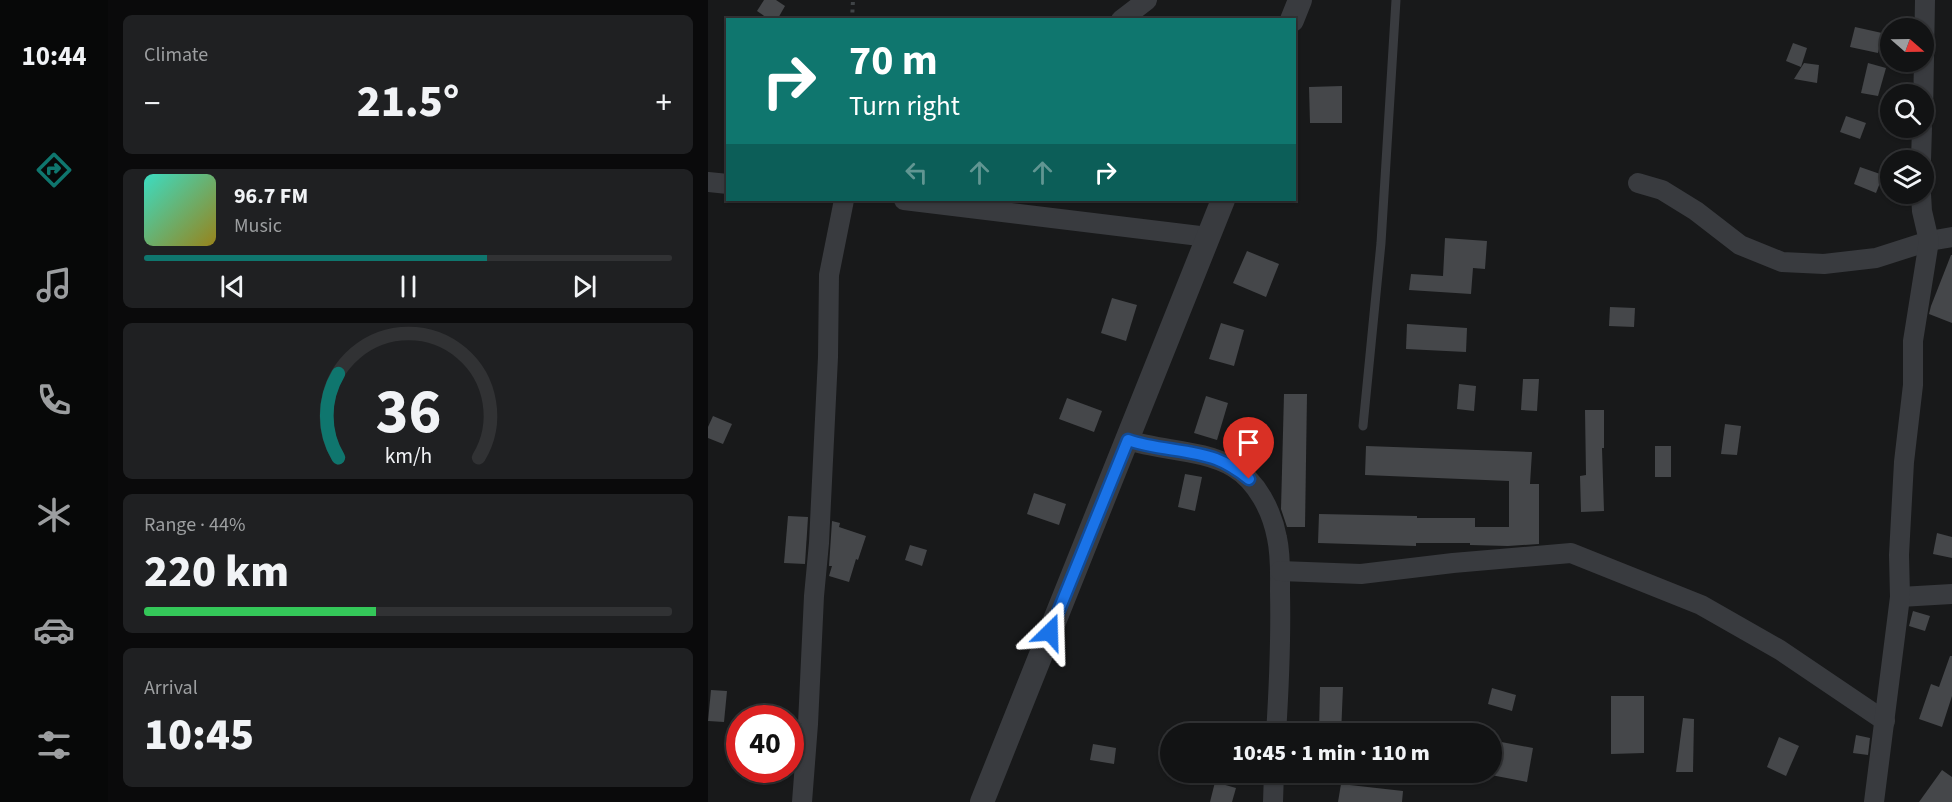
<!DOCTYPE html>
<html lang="en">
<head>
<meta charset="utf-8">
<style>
	:root { --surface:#121314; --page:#1f2022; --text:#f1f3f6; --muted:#9c9ea0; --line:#313234; --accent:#0f766e }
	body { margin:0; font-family:"Source Sans 3",sans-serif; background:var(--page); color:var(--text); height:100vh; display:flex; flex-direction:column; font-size:22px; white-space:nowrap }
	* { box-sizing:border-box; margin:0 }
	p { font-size:20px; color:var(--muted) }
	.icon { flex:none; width:33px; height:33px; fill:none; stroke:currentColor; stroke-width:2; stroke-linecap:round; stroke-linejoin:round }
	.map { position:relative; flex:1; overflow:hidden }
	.panel { display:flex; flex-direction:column; gap:15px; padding:15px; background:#0a0a0b; width:600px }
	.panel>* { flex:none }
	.guide { position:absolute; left:18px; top:18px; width:570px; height:183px; border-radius:0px; box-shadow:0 2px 4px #0004,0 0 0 2px var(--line); background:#0f766e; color:#fff; overflow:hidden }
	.needle { width:39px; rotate:110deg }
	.fabs { position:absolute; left:1172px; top:18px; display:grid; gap:12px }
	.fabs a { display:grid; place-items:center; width:54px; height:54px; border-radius:50%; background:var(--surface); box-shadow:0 2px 4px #0004,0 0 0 2px var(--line); font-size:30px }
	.speed { position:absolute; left:18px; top:705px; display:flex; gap:12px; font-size:30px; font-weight:700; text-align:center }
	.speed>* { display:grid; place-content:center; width:78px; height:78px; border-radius:50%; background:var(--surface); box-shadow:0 2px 4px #0004,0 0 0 2px var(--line); line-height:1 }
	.speed .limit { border:9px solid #d22; background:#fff; color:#111 }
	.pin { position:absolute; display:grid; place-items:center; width:51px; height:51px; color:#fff; margin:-62px -26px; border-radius:50% 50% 50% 0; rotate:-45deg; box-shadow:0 0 6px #0007 }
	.pin .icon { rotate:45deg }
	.me { position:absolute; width:66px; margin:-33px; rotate:22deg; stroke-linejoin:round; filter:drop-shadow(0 0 4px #0008) }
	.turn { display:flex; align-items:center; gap:21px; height:126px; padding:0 24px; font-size:27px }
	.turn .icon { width:78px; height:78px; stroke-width:2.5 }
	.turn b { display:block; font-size:42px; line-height:51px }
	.lanes { display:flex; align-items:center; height:57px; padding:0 24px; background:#0003; justify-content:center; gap:30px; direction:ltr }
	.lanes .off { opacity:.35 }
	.big { font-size:45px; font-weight:800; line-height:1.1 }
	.panel .card { flex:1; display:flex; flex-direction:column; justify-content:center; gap:9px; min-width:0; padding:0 21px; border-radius:9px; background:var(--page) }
	.panel .dial { align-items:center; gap:0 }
	.dial svg { height:156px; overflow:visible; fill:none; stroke:var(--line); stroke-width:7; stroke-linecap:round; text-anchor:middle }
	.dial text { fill:var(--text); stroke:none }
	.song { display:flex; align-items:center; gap:18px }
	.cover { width:72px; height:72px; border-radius:9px; background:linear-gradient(135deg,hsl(170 70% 55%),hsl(50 70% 35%)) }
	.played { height:6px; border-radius:3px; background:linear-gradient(90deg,var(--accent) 65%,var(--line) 65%) }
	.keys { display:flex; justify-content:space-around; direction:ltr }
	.heat { display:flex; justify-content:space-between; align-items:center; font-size:33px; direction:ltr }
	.charge { height:9px; border-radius:4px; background:linear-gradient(90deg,#34c759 44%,var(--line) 0) }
	.trip { position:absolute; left:452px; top:723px; width:342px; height:60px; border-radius:30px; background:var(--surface); box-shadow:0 2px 4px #0004,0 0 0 2px var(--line); font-weight:800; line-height:60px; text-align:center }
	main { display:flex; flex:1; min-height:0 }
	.tab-bar { display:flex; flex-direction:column; width:108px; justify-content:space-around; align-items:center; background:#070808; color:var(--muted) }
	.tab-bar .icon { width:42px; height:42px }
	.tab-bar .current { color:var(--accent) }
	.tab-bar b { font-size:27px; color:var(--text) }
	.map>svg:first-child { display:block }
	.building { fill:#45474a }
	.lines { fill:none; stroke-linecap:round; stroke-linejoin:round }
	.path { stroke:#3f4346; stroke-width:4; stroke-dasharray:3 4.5; stroke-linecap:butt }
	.service { stroke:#393b3f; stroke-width:9 }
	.minor { stroke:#393b3f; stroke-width:20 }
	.tertiary { stroke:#393b3f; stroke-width:24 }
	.route-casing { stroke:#114b97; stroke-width:15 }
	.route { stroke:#1a73e8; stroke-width:10 }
</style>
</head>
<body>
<main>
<nav class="tab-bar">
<b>10:44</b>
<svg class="icon current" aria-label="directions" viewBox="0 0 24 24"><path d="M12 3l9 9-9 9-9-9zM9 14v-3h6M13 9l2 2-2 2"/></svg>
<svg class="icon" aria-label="music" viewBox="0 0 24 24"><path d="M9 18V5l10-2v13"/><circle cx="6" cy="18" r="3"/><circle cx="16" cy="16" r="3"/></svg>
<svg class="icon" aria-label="phone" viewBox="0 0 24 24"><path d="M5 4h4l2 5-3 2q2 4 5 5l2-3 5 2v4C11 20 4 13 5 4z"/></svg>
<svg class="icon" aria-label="climate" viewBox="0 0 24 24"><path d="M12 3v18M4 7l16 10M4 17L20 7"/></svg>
<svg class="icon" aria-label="car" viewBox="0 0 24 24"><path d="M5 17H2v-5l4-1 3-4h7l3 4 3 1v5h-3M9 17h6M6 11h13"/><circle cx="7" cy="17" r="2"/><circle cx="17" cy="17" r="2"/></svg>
<svg class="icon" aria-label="filters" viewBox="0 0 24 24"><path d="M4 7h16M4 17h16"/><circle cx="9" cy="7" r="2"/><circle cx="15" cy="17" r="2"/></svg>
</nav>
<section class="panel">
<div class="card"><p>Climate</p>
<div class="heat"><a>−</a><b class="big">21.5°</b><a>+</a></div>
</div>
<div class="card">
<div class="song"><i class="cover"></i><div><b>96.7 FM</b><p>Music</p></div></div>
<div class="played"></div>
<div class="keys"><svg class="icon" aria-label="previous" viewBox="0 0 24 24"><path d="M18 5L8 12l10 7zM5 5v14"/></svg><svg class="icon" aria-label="pause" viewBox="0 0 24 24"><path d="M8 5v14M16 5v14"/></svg><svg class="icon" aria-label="next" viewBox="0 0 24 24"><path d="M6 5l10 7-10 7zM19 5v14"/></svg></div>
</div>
<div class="card dial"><svg viewBox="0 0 100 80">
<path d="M14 69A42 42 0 1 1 86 69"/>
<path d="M14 69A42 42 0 0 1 14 26" stroke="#0f766e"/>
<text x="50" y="56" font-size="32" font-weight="700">36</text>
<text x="50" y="72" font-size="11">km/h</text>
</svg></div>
<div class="card"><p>Range · 44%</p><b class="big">220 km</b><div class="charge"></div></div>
<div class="card"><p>Arrival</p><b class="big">10:45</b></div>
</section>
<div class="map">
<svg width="1244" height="802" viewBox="0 0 1244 802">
	<rect width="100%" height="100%" fill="#18191a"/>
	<!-- building -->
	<g class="building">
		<polygon points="56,0 68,0 77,6 69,20 62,20 49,11"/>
		<polygon points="1147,27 1174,33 1170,53 1142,47"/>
		<polygon points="1085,43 1099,48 1093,67 1078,61"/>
		<polygon points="1096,63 1111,65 1109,83 1086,79"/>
		<polygon points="1160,63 1178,68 1170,96 1153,93"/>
		<polygon points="634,86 634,123 602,123 601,87"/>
		<polygon points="1138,116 1158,123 1152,139 1132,132"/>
		<polygon points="1152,167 1175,175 1168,193 1146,184"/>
		<polygon points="737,238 779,241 777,269 765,268 763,294 701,290 703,274 735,276"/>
		<polygon points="539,251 571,264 558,297 525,283"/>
		<polygon points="1243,255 1244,255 1244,323 1221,314 1223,306"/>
		<polygon points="404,298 429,305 418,341 393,333"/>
		<polygon points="902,307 927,308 926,327 901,326"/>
		<polygon points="513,323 536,330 526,366 501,359"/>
		<polygon points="699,324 759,328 758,352 698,349"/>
		<polygon points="815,379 831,379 829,411 813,410"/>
		<polygon points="751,384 768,386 766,411 749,409"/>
		<polygon points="576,394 599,394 597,527 579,527 573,509"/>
		<polygon points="498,396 520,403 509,440 486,433"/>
		<polygon points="359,398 394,411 386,432 351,419"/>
		<polygon points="877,410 896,410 896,448 894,448 896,511 873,512 872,476 878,475"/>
		<polygon points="5,416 24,424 15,444 0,438 0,427"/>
		<polygon points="1017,424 1033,426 1029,455 1013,454"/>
		<polygon points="658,446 824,452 822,484 831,484 831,544 800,546 762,545 762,543 708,543 708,546 610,543 611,514 709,516 709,518 767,518 767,527 801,527 801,481 657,475"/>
		<rect x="947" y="446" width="16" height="31"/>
		<polygon points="477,474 494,477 487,511 470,507"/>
		<polygon points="326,493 358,504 351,525 319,514"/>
		<polygon points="80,516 100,517 97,564 76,563"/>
		<polygon points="124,521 132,523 131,527 158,536 150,560 148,559 141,582 121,576 124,566 121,566"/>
		<polygon points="1229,533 1244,537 1244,558 1225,554"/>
		<polygon points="202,545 219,550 214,566 197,560"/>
		<polygon points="1205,611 1222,616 1217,631 1201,626"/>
		<polygon points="1242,656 1244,656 1244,696 1234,727 1211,719 1223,684 1231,687"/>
		<polygon points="612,687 635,687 633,734 611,734"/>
		<polygon points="784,688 808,695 804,711 780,704"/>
		<polygon points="3,690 19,691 16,722 0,721"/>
		<polygon points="903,696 936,696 936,753 903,754"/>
		<polygon points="975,718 986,719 985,772 968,772"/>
		<polygon points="1148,735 1162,738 1160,755 1145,753"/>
		<polygon points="1071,737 1091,746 1078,776 1059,767"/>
		<polygon points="783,740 825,748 819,782 783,775"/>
		<polygon points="385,744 408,748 406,764 382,760"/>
		<polygon points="1234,770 1244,777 1244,802 1211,802"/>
		<polygon points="507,782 528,788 524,802 502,802"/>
		<polygon points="633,784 695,791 694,802 630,802"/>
	</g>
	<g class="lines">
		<!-- path -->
		<polyline class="path" points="144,20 145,0"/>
		<!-- service -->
		<polyline class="service" points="655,426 673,243 688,0"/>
		<!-- minor -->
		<g class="minor">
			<polyline points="413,20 439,0"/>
			<polyline points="1215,115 1217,0"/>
			<polyline points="1213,160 1214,128"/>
			<polyline points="0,182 20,184"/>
			<polyline points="930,183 954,190 988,211 1032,245 1074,262 1116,264 1168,258 1221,241 1244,237"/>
			<polyline points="196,200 500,237"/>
			<path d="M420,440C453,451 494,449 525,467C549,481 564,511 569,538C573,556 572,574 572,592C573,639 571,687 568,734"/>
			<polyline points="572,571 653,574 745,563 863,553 993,605 1072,650 1177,721"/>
			<polyline points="1192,597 1244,594"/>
			<polyline points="94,802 100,724 106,596 111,543 120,357 121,275 136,200"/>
			<polyline points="565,802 566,772"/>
			<polyline points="1166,802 1192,597 1191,555 1196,462 1205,385 1205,341 1221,241 1214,211 1213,194"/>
		</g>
		<!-- tertiary -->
		<g class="tertiary">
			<polyline points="584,20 592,0"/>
			<polyline points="274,802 515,200"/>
		</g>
	</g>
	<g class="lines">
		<!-- route casing -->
		<g class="route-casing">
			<path id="route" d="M342,632L420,440C448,450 481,449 508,459C521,464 531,471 541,479"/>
		</g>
		<!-- route -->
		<use href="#route" class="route"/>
	</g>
</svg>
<div class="fabs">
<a><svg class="needle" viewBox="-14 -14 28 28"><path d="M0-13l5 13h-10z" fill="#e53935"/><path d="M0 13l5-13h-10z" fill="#9c9ea0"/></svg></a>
<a><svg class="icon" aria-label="search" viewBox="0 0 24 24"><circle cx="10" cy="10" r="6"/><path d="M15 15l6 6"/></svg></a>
<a><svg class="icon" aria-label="layers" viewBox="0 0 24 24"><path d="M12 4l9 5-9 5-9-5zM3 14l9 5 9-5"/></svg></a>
</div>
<div class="speed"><div class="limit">40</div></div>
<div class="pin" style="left:541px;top:479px;background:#d93025"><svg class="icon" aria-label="arrive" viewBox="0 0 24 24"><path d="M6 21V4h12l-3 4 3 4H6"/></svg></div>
<svg class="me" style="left:342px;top:632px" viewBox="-20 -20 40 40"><path d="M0-17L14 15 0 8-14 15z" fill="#1a73e8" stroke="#fff" stroke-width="4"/></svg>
<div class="trip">10:45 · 1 min · 110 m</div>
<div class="guide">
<div class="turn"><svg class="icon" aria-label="right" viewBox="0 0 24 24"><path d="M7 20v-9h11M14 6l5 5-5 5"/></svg><div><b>70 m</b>Turn right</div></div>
<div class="lanes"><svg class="icon off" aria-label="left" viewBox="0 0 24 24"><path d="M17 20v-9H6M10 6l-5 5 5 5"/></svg><svg class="icon off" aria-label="ahead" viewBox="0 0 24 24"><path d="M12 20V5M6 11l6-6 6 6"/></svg><svg class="icon off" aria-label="ahead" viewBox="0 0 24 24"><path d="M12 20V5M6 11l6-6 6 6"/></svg><svg class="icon" aria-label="right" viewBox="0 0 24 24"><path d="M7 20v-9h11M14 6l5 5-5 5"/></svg></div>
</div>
</div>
</main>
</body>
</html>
